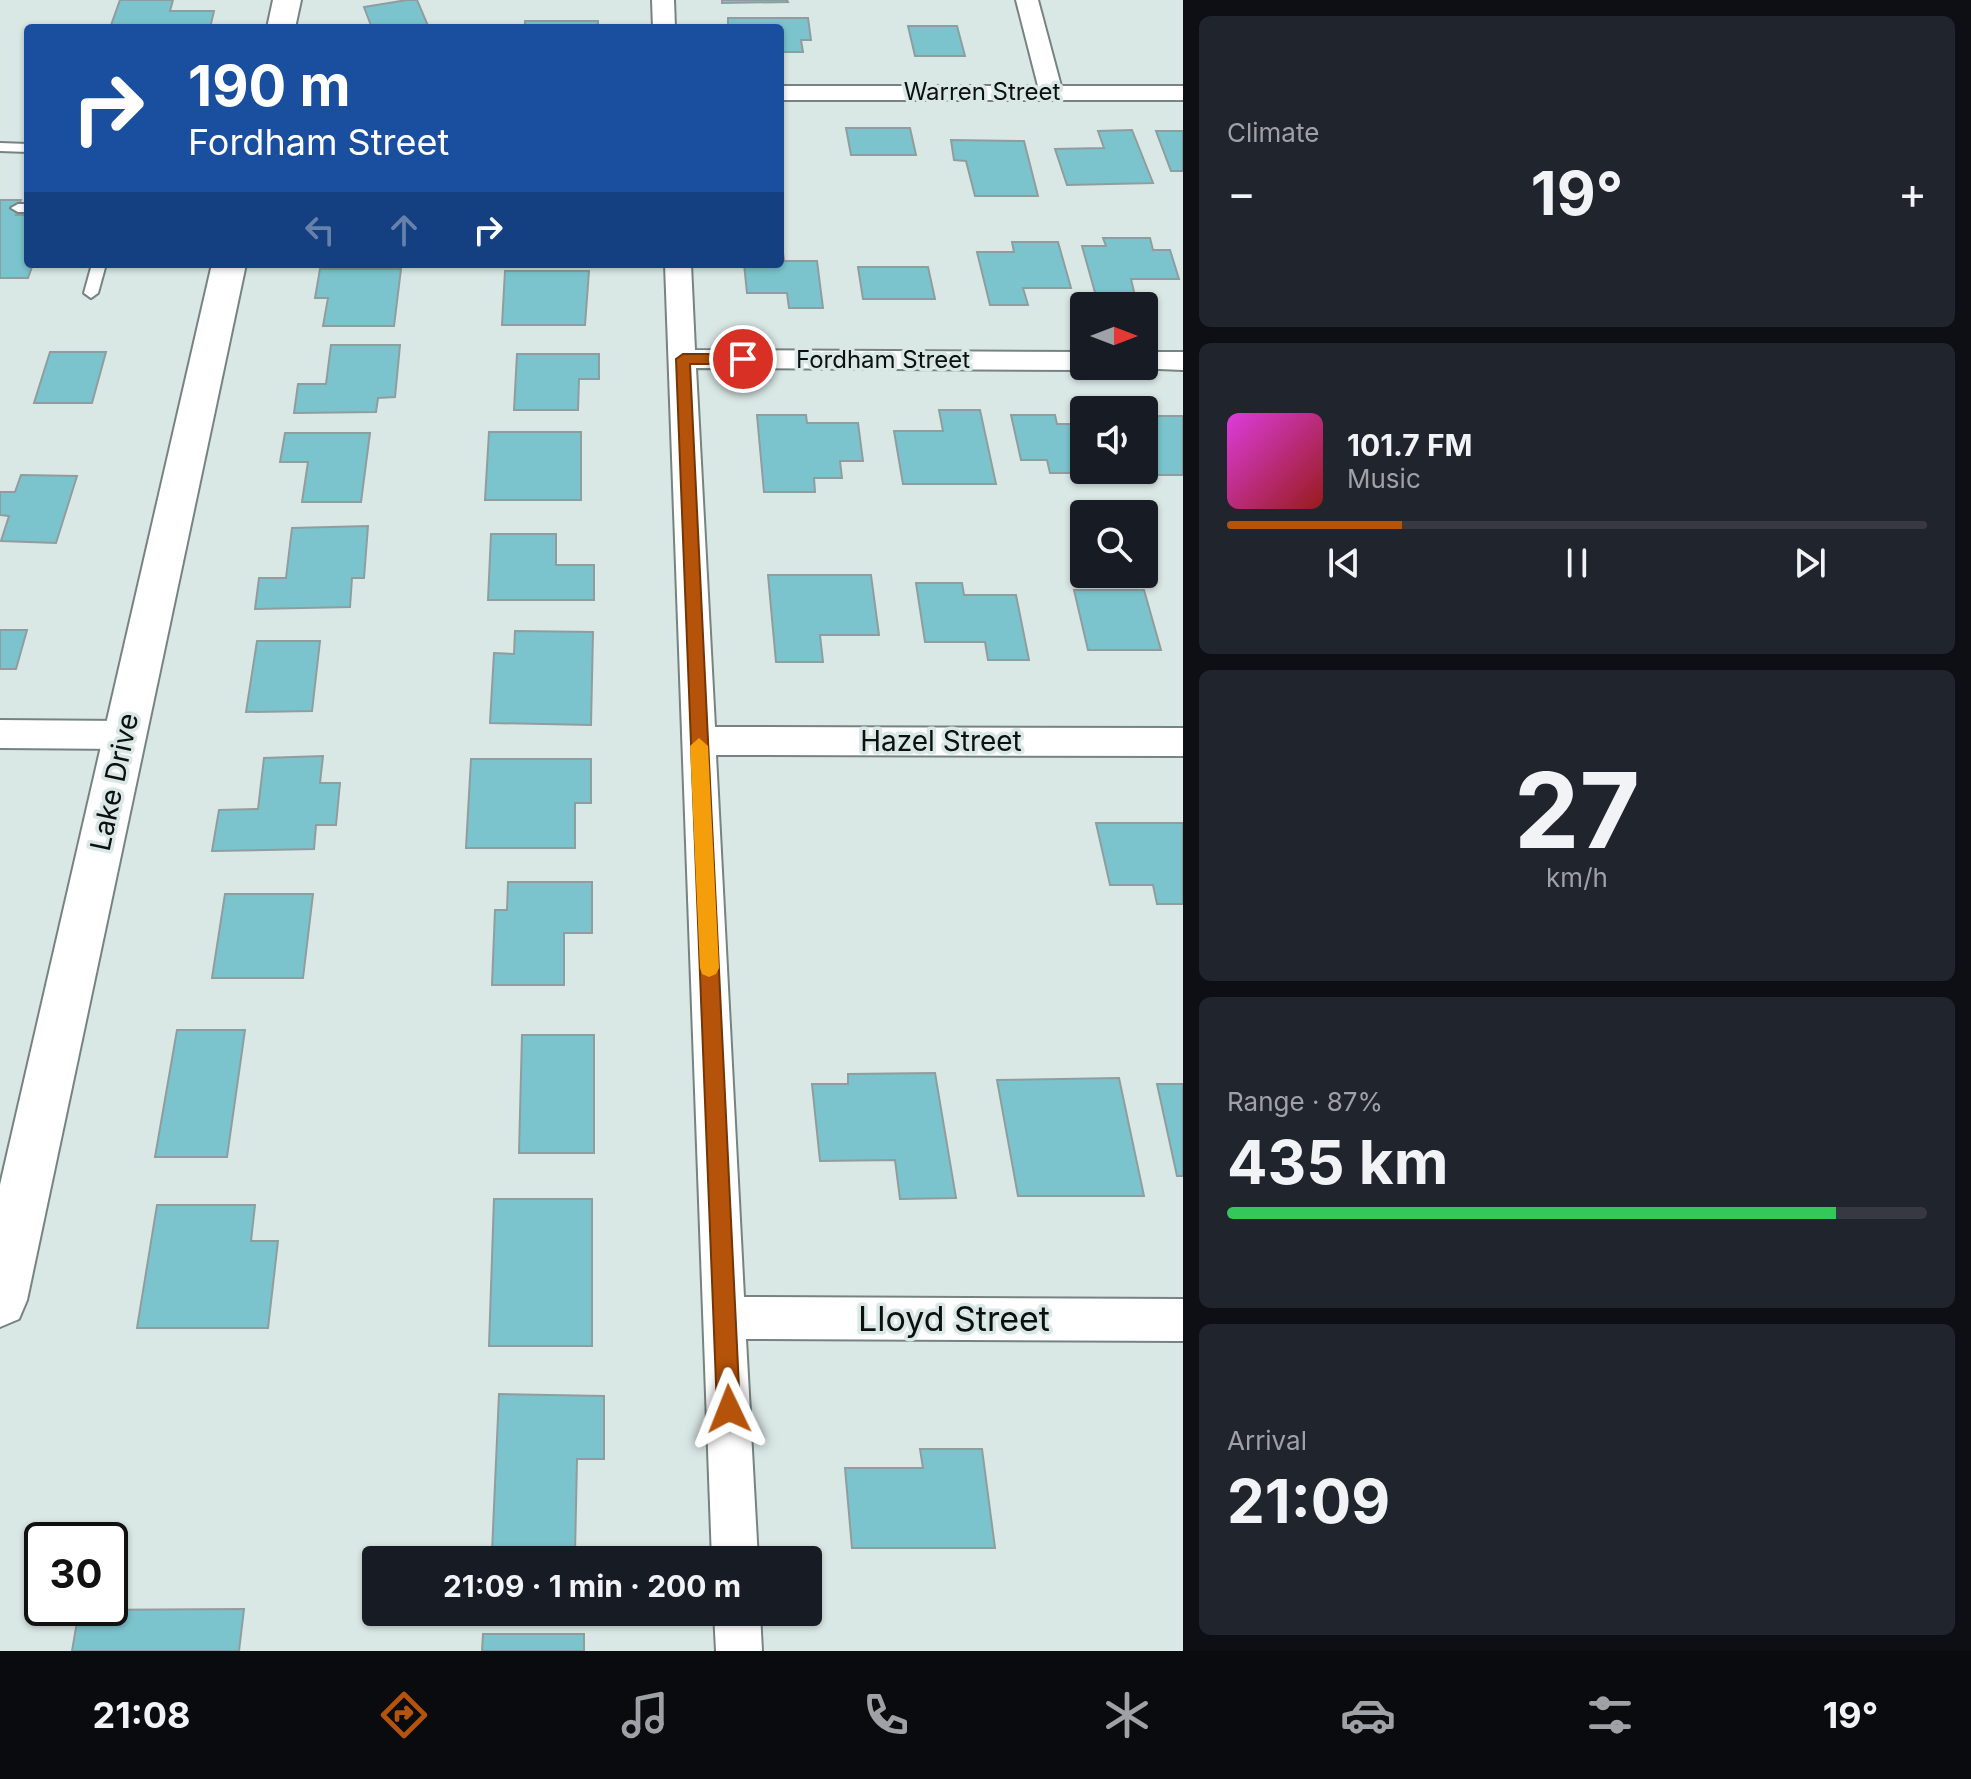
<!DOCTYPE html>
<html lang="en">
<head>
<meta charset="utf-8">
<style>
	:root { --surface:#171b24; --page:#20242c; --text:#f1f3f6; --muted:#9ea1a6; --line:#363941; --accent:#b45309 }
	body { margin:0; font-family:Inter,sans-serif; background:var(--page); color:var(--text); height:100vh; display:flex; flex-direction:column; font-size:30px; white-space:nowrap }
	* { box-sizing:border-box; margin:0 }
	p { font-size:26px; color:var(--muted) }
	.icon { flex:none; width:44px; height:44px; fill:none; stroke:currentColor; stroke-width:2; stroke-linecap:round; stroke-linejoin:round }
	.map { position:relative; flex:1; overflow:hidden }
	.panel { display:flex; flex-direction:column; gap:16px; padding:16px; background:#0d0f14; width:788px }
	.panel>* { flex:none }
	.banner { position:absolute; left:24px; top:24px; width:760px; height:244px; border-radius:8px; box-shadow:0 2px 6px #0004; background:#1a4fa0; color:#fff; overflow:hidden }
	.needle { width:52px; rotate:90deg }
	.buttons { position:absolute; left:1070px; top:292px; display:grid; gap:16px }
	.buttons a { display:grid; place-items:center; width:88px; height:88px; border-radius:8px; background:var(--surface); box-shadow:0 2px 6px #0004; font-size:40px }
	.speed { position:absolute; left:24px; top:1522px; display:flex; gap:16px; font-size:40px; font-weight:700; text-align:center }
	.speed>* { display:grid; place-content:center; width:104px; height:104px; border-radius:50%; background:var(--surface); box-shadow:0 2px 6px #0004; line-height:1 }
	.speed .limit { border:4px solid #111; border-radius:12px; background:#fff; color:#111 }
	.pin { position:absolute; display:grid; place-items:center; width:68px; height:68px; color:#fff; margin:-34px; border:4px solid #fff; border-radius:50%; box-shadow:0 2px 8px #0007 }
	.me { position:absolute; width:88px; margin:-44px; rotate:358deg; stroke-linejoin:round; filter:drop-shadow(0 0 6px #0008) }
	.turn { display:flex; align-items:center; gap:28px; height:168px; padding:0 32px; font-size:36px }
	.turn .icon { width:104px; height:104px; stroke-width:2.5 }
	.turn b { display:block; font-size:56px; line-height:68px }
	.lanes { display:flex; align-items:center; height:76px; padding:0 32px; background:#0003; justify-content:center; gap:40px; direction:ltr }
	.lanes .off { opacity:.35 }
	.big { font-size:60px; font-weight:700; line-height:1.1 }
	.panel .widget { flex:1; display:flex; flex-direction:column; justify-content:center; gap:12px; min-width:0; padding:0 28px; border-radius:12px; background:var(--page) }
	.panel .dial { align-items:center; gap:0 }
	.dial b { font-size:104px; line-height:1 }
	.song { display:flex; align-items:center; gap:24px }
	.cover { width:96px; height:96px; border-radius:12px; background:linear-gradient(135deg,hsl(300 70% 55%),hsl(0 70% 35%)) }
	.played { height:8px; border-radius:4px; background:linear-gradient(90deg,var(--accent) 25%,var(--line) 25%) }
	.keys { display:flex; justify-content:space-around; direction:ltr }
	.heat { display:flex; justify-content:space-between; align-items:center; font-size:44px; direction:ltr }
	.charge { height:12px; border-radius:6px; background:linear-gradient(90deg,#34c759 87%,var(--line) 0) }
	.trip { position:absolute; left:362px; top:1546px; width:460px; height:80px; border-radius:8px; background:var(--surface); box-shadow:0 2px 6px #0004; font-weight:700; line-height:80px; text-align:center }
	.tabs { display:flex; height:128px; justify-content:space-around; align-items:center; background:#090b0e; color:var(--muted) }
	.tabs .icon { width:56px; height:56px }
	.tabs .current { color:var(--accent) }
	.tabs b { font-size:36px; color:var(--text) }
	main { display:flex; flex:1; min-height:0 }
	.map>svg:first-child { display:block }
	.building { fill:#7cc4cd; stroke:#909d9f; stroke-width:2 }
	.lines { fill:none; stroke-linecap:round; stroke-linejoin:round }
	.service-casing { stroke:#768381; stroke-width:4 }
	.minor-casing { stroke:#768381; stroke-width:4 }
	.tertiary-casing { stroke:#768381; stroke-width:4 }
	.service { fill:#fff; fill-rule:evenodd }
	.minor { fill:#fff; fill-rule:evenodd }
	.tertiary { fill:#fff; fill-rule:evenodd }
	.route { fill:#b45309; stroke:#753606; stroke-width:2 }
	.slow { fill:#f59e0b }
	.labels { text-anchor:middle; stroke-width:7; stroke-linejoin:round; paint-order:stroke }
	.far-street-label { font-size:24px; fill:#0c1110; stroke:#d9e7e5 }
	.street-label { font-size:28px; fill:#0c1110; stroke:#d9e7e5 }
	.near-street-label { font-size:34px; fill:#0c1110; stroke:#d9e7e5 }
</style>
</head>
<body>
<main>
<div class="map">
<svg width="1183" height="1651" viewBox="0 0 1183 1651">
	<rect width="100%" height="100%" fill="#d9e7e5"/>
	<!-- building -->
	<g class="building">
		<polygon points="120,0 173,0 170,11 214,11 210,28 110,28"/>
		<polygon points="407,0 417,0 429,28 372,28 364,7"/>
		<polygon points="722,0 787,0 788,2 722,3"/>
		<polygon points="728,18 808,18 811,40 801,40 803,52 780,52 780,28 728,28"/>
		<rect x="525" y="21" width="73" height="7"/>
		<polygon points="908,26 957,26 965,56 915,56"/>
		<polygon points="846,128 910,128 916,155 851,155"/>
		<polygon points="1132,130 1153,183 1067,185 1055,149 1104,148 1098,131"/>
		<polygon points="1156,131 1183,131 1183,171 1171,171"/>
		<polygon points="951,140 1024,141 1038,196 975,196 966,161 954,160"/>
		<polygon points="0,200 21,200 16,215 28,215 28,264 33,264 28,278 0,278"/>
		<polygon points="1103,238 1150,238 1153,250 1170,250 1179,279 1131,279 1135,296 1096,296 1082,246 1106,246"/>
		<polygon points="1012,242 1058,242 1071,288 1023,288 1028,305 990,305 977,252 1014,252"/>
		<polygon points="780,253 783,253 784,261 817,261 823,308 789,308 787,293 747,293 744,264 780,264"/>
		<polygon points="858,267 928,267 935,299 863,299"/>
		<polygon points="320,269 401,269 394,326 323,326 328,298 315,298"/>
		<polygon points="505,271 589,271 585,325 502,325"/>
		<polygon points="331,345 400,345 395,397 378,398 376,412 294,413 298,384 326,384"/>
		<polygon points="50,352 106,352 92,403 34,403"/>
		<polygon points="517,354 599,354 599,379 579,379 578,410 514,410"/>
		<polygon points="939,410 980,410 996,484 903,484 894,431 943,431"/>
		<polygon points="757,415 806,415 807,423 858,423 863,461 840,461 842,478 814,478 815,492 764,492"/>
		<polygon points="1011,415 1055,415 1057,424 1084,424 1084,470 1094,470 1095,473 1050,473 1047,460 1021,460"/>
		<polygon points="1144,416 1183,416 1183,475 1151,475 1144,451"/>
		<polygon points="489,432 581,432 581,500 485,500"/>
		<polygon points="285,433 370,433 361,502 302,502 308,462 280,462"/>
		<polygon points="21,475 77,476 56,543 1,541 9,516 0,515 0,492 15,492"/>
		<polygon points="368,526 364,578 352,578 350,607 255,609 259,578 286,578 292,528"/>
		<polygon points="491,534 556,534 556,565 594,565 594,600 488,600"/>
		<polygon points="768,575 871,575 879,635 820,635 823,662 776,662"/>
		<polygon points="916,583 962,583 964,595 1016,595 1029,660 988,660 985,642 925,642"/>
		<polygon points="1074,590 1144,590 1161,650 1088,650"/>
		<polygon points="0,630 27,630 16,669 0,669"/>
		<polygon points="515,631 593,632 591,725 490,723 494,653 514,654"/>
		<polygon points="257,641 320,641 312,711 246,712"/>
		<polygon points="323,756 320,783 340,783 336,825 316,825 314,849 212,851 219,810 258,809 264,758"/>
		<polygon points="471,759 591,759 591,803 575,803 575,848 466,848"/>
		<polygon points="1096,823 1183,823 1183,904 1157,904 1153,885 1110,885"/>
		<polygon points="508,882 592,882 592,933 564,933 564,985 492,985 495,910 507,910"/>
		<polygon points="225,894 313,894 303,978 212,978"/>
		<polygon points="177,1030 245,1030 227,1157 155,1157"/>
		<polygon points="522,1035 594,1035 594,1153 519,1153"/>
		<polygon points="935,1073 956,1198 900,1199 895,1160 820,1161 812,1084 848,1084 848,1074"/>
		<polygon points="1119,1078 1144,1196 1018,1196 997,1080"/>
		<polygon points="1157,1084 1183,1084 1183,1176 1177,1176"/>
		<polygon points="494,1199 592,1199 592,1346 489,1346"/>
		<polygon points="157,1205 255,1205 251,1241 278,1241 268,1328 137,1328"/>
		<polygon points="499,1394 604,1396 604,1459 577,1459 575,1553 492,1552"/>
		<polygon points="920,1449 982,1449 995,1548 852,1548 845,1468 923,1468"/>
		<polygon points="244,1609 239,1651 72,1651 79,1610"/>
		<polygon points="483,1634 584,1634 584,1651 482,1651"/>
	</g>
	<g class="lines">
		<!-- service casing -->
		<g class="service-casing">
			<g id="service">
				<polygon points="0,143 28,144 28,152 0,151"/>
				<polygon points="28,204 28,212 18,212 11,208 18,204"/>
				<polygon points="92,264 106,264 98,293 91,298 84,293"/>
			</g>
		</g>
		<!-- minor casing -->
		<g class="minor-casing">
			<g id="minor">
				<polygon points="652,0 674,0 675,28 653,28"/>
				<polygon points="1016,0 1038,0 1061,86 1183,86 1183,100 780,100 780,86 1038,86"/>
				<polygon points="665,264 691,264 695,350 1084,352 1084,366 1094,366 1084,370 696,368 715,727 1183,728 1183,756 716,755 744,1297 1183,1299 1183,1341 746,1339 758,1560 712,1560"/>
				<polygon points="1144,352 1183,352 1183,370 1134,368 1144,366"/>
				<polygon points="0,720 125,721 137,725 141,735 137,745 125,749 0,748"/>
				<polygon points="714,1612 760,1612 762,1651 716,1651"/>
			</g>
		</g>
		<!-- tertiary casing -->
		<g class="tertiary-casing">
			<g id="tertiary">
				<polygon points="273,0 301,0 295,28 267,28"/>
				<polygon points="212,264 246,264 27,1300 19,1319 0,1327 0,1185"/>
			</g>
		</g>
		<!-- service -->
		<use href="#service" class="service"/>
		<!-- minor -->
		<use href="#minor" class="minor"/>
		<!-- tertiary -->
		<use href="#tertiary" class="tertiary"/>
	</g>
	<!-- route -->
	<polygon class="route" points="683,354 743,354 750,359 743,364 690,364 740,1409 737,1417 729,1420 721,1417 717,1409 676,359"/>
	<!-- slow -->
	<polygon class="slow" points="699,738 708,746 719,968 716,974 709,977 702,974 700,968 690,746"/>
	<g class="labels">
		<!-- far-street labels -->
		<g class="far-street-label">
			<text x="982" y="100">Warren Street</text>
			<text x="883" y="368">Fordham Street</text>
		</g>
		<!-- street labels -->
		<g class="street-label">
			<text x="941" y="751">Hazel Street</text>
			<text transform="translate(114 782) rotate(-78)" y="10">Lake Drive</text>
		</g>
		<!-- near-street labels -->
		<g class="near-street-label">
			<text x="954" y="1331">Lloyd Street</text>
		</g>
	</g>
</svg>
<div class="buttons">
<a><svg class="needle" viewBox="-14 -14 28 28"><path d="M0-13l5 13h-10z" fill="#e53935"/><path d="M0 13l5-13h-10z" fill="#9ea1a6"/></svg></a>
<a><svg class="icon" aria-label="sound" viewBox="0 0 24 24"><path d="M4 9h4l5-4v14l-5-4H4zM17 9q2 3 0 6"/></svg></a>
<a><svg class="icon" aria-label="search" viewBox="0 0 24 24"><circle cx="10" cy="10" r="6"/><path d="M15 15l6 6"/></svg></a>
</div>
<div class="speed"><div class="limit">30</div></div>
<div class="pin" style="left:743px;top:359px;background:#d93025"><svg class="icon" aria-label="arrive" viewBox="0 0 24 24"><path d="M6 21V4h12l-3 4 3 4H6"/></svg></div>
<svg class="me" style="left:729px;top:1409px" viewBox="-20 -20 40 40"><path d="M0-17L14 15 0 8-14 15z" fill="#b45309" stroke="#fff" stroke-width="4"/></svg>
<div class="trip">21:09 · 1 min · 200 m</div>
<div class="banner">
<div class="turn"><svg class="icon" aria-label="right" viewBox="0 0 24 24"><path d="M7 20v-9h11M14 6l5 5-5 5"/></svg><div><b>190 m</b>Fordham Street</div></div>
<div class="lanes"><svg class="icon off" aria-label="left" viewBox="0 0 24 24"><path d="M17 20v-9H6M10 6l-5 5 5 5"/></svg><svg class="icon off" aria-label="ahead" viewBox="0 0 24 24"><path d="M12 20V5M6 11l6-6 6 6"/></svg><svg class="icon" aria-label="right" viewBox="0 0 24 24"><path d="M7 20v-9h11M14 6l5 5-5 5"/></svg></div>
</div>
</div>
<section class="panel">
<div class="widget"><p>Climate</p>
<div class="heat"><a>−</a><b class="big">19°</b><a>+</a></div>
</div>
<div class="widget">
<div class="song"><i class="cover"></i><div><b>101.7 FM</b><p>Music</p></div></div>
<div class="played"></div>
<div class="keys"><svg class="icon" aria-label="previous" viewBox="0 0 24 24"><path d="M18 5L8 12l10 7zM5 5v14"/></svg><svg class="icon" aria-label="pause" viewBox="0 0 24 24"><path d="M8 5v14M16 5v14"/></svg><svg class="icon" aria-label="next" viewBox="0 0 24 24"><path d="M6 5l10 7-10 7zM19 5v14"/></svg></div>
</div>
<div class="widget dial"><b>27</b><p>km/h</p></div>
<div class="widget"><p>Range · 87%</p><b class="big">435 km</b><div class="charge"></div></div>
<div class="widget"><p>Arrival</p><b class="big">21:09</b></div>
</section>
</main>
<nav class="tabs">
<b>21:08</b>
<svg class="icon current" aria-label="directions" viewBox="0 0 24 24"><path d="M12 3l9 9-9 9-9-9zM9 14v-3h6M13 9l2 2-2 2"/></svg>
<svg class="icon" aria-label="music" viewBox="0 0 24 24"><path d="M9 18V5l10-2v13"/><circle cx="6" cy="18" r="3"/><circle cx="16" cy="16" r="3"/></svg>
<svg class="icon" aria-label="phone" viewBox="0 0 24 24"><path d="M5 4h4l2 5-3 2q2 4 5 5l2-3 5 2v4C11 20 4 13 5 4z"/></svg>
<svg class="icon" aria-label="climate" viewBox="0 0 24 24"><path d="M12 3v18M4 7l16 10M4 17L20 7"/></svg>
<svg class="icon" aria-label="car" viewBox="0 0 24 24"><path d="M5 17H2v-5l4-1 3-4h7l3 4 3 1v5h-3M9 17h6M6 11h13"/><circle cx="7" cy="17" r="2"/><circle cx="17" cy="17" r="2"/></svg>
<svg class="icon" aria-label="filters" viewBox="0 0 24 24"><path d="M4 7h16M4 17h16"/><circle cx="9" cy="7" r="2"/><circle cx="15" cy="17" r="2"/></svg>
<b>19°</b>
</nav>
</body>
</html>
